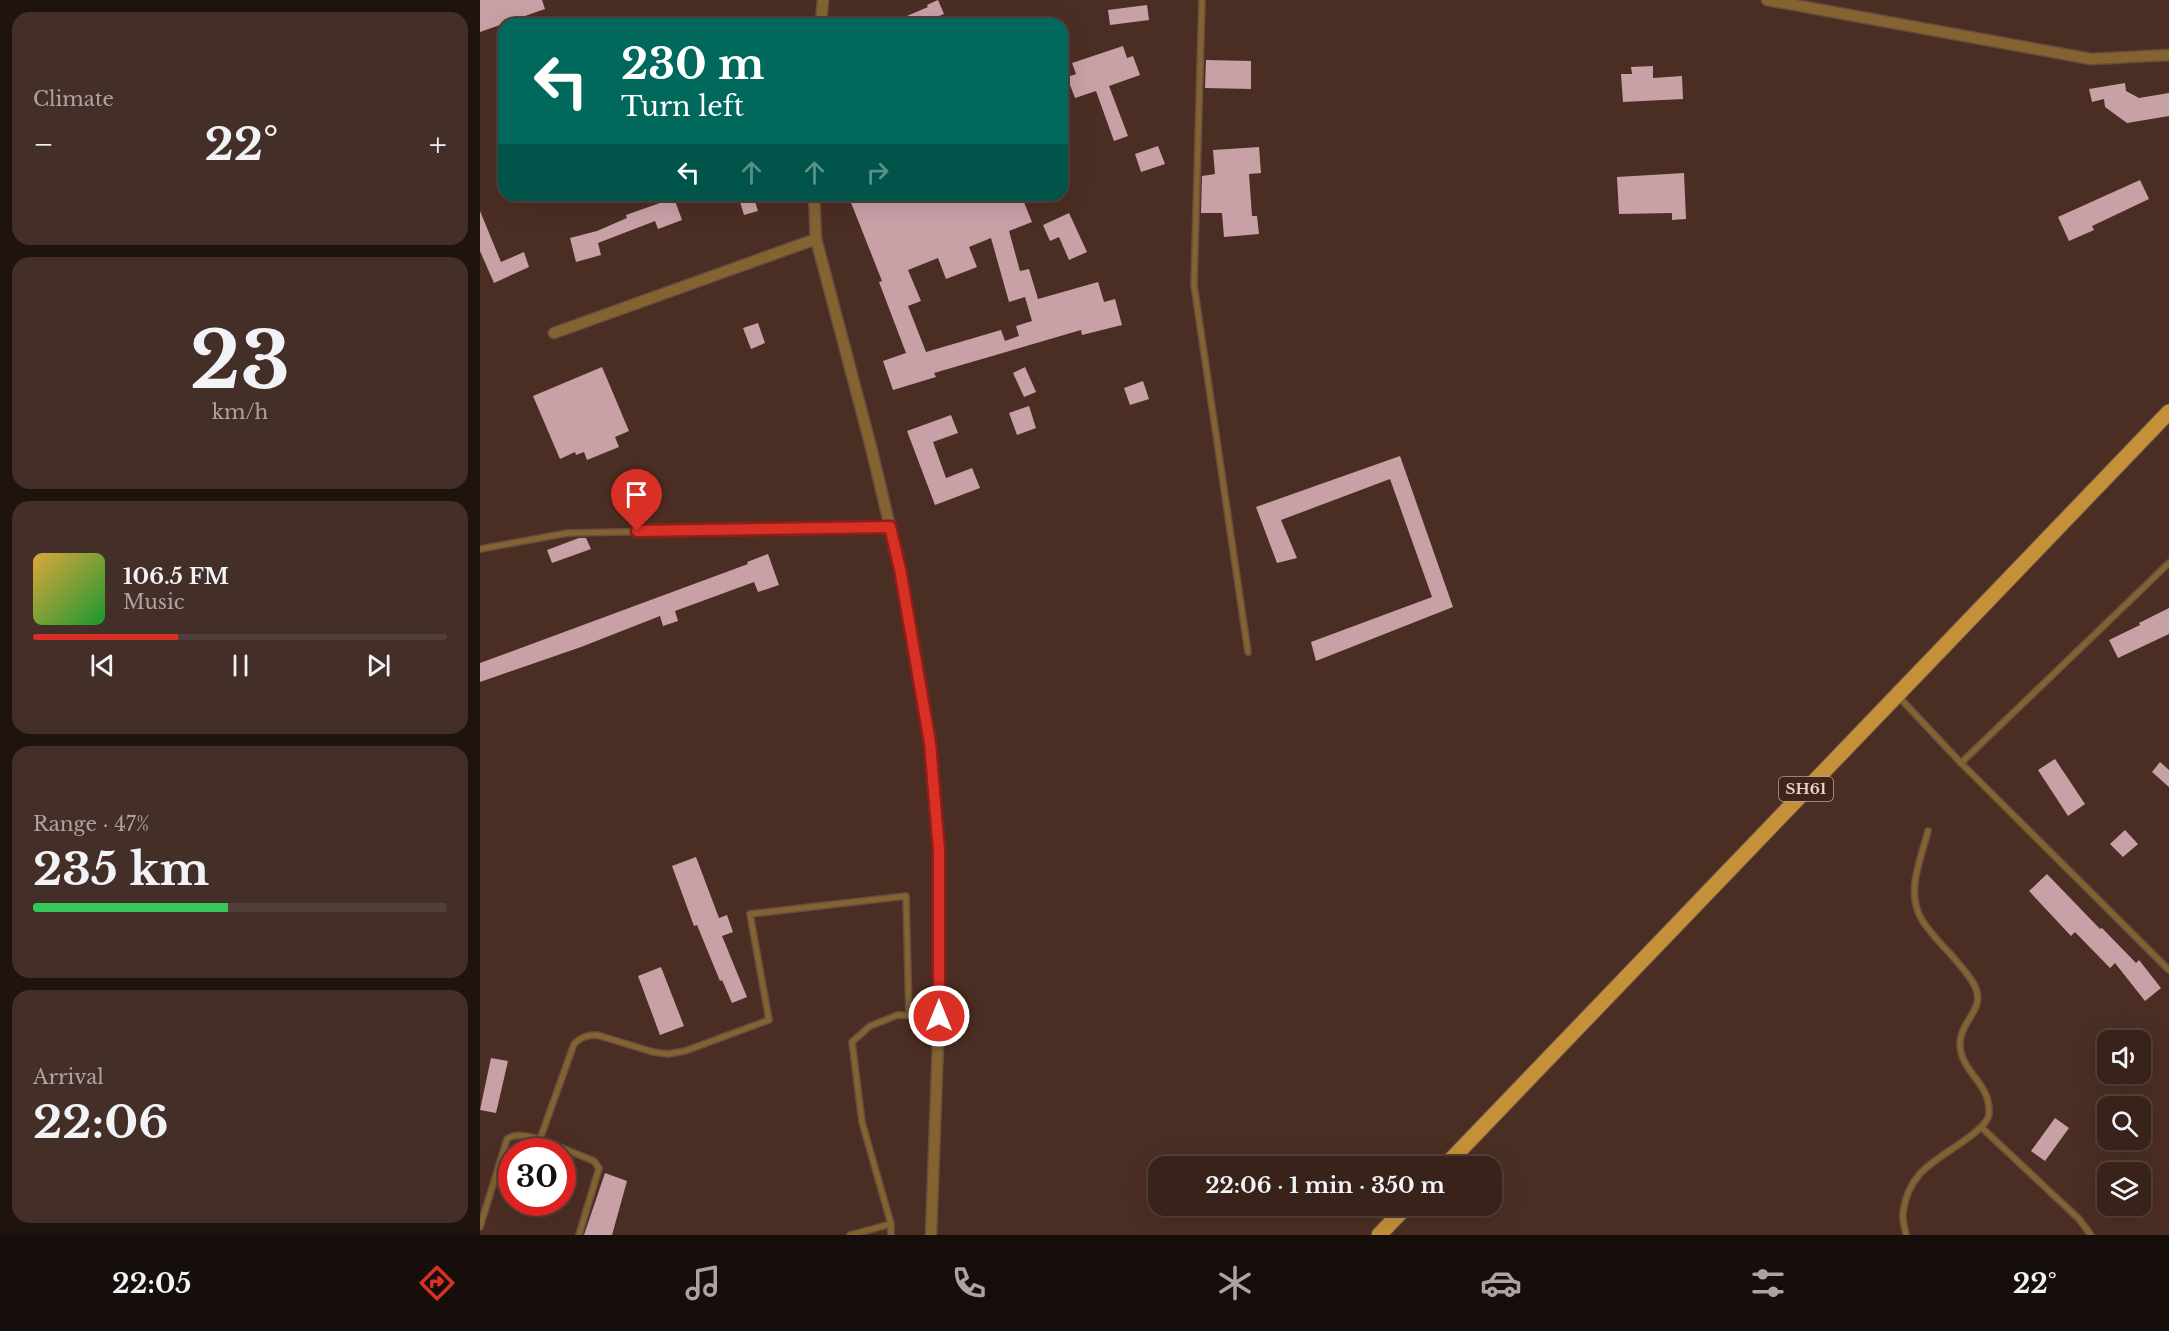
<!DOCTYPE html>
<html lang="en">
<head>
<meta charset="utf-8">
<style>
	:root { --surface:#38221a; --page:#432f27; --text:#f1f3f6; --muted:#aba4a2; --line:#523f39; --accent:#d93025 }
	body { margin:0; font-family:"Libre Baskerville",serif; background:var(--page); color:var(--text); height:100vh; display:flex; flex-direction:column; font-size:22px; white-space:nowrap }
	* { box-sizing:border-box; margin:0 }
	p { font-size:20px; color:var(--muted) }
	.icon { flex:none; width:33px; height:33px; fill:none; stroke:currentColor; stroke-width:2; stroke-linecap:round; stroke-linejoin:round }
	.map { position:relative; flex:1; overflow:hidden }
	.sheet { display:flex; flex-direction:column; gap:12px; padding:12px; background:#1f130e; width:480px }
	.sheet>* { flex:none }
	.hud { position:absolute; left:18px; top:18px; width:570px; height:183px; border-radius:18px; box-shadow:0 6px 24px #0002,0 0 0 2px var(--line); background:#00695c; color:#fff; overflow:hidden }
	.controls { position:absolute; left:1617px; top:1030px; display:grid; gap:12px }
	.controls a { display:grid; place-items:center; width:54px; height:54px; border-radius:12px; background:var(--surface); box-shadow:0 6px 24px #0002,0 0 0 2px var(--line); font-size:30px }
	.speed { position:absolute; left:18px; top:1138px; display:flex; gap:12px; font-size:30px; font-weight:700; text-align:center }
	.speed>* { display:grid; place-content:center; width:78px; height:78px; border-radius:50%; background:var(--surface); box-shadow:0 6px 24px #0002,0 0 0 2px var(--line); line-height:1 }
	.speed .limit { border:9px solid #d22; background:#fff; color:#111 }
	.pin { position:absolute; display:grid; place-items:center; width:51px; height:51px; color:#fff; margin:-62px -26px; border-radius:50% 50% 50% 0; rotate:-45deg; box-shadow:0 0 6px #0007 }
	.pin .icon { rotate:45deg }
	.me { position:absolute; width:66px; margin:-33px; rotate:0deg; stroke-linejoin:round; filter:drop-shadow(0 0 4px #0008) }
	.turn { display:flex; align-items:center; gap:21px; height:126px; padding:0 24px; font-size:27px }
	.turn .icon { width:78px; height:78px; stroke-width:2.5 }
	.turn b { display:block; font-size:42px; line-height:51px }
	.lanes { display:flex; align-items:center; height:57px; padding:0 24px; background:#0003; justify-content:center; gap:30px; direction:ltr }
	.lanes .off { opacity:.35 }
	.big { font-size:45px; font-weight:700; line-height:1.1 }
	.sheet .tile { flex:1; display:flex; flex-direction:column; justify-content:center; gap:9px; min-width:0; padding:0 21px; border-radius:18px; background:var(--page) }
	.sheet .dial { align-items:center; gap:0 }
	.dial b { font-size:78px; line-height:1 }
	.song { display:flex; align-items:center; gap:18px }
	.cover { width:72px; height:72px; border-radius:9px; background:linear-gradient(135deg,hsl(40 70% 55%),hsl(130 70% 35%)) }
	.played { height:6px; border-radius:3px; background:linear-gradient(90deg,var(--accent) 35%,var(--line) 35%) }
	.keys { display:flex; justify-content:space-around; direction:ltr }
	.heat { display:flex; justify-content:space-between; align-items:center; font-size:33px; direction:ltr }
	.charge { height:9px; border-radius:4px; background:linear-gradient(90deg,#34c759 47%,var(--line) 0) }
	.trip { position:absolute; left:668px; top:1156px; width:354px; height:60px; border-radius:18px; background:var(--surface); box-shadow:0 6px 24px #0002,0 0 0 2px var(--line); font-weight:700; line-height:60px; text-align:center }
	.tab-bar { display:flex; height:96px; justify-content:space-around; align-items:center; background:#160e0a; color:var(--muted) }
	.tab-bar .icon { width:42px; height:42px }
	.tab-bar .on { color:var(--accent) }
	.tab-bar b { font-size:27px; color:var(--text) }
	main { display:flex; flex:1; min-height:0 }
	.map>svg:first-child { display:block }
	.building { fill:#c8a1a7; fill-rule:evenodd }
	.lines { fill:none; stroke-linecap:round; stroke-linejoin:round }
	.lane-casing { stroke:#674c41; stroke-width:8 }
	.street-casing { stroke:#674c41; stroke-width:13 }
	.primary-casing { stroke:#674c41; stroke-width:17 }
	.lane { stroke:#836431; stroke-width:5 }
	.street { stroke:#836431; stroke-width:10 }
	.primary { stroke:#c4913a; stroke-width:15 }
	.route-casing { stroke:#8d1f18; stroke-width:15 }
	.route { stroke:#d93025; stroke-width:10 }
	.labels { text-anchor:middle; stroke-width:6; stroke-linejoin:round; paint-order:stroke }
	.shield { fill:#402419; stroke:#b49e96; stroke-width:1.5 }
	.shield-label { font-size:15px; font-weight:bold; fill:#e6d3cb }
</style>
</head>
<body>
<main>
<section class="sheet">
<div class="tile"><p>Climate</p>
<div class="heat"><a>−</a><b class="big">22°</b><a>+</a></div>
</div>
<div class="tile dial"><b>23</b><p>km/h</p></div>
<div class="tile">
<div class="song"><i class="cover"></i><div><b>106.5 FM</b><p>Music</p></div></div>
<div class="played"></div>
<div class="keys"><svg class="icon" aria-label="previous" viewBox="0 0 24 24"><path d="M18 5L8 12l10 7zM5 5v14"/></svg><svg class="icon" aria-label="pause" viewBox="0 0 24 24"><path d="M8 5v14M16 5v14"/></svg><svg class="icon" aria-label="next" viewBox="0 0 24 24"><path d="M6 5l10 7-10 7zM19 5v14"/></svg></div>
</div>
<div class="tile"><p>Range · 47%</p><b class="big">235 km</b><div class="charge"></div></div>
<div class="tile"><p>Arrival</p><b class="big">22:06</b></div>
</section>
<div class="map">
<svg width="1689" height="1235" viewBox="0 0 1689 1235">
	<rect width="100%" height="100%" fill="#4b2e23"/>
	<!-- building -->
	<g class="building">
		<polygon points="0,0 62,0 65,9 0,32"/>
		<polygon points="458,0 464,14 449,20 451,24 408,24 448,7 447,5"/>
		<polygon points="667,5 669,20 630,25 628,10"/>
		<polygon points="643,46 647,58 653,56 660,75 629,86 648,136 634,141 616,91 595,98 587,77 596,74 592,63"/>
		<polygon points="726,60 771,61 771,89 725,88"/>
		<polygon points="1173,66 1173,78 1202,76 1203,99 1143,102 1141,74 1152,74 1151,67"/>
		<polygon points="1645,83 1646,91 1659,98 1689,93 1689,116 1647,123 1625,107 1624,99 1612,102 1609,89"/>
		<polygon points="678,146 685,164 661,172 655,154"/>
		<polygon points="779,147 781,173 769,174 772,216 777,216 779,234 744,237 742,213 721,213 722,176 735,174 733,150"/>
		<polygon points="1204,173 1206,219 1192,220 1192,213 1139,214 1137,177"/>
		<polygon points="1660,180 1669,199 1612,226 1614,230 1589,241 1578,217"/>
		<polygon points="258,195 273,195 278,211 264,215"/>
		<path d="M368,195H541L552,222L529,231L540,271L549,269L558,299L618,282L624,302L635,299L642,325L602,335L601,330L454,373L456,377L413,390L403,361L426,353L399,282L402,281ZM511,238L529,302L545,297L552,321L536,326L539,336L525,341L521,330L446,352L428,306L441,301L428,270L458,258L466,279L497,267L489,247Z"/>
		<polygon points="194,198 202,220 178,229 175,221 118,243 121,255 96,262 90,238 117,231 147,218 146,215"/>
		<polygon points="0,211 21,262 44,252 49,267 14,283 0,251"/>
		<polygon points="589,213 607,252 589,260 579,237 570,241 563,225"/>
		<polygon points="278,323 285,343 271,349 263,328"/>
		<polygon points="122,367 149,431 135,437 139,447 107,460 104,452 96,455 95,452 80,459 53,396"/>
		<polygon points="545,367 556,392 544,397 533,373"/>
		<polygon points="663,381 669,399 650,405 644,388"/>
		<polygon points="549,406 556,428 537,435 529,413"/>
		<polygon points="471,415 478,433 453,442 466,478 492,468 500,488 455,505 427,431"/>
		<polygon points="920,456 973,607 836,661 831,642 952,597 910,479 801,520 817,558 797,563 776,507"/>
		<polygon points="99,538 106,538 111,549 72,563 67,550"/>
		<polygon points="288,554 299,585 278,592 274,582 195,611 198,621 183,626 180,616 101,647 0,682 0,663 268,564 267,562"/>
		<polygon points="1689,608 1689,634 1638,658 1629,640 1660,625 1659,623"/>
		<polygon points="1575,759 1605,804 1588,816 1558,770"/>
		<polygon points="1680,762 1689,770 1689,787 1672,772"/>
		<polygon points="1645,830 1658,844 1643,857 1630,844"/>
		<polygon points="216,857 239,918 247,915 253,932 242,936 267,997 252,1003 242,980 240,981 217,925 214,926 192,866"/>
		<polygon points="1567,874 1620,929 1622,928 1656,963 1659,960 1681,988 1665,1001 1635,963 1630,968 1595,932 1591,936 1549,891"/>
		<polygon points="181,967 204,1026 180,1035 158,976"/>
		<polygon points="11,1058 28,1061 16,1113 0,1110"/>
		<polygon points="1575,1118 1589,1128 1565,1161 1551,1151"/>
		<polygon points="125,1173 147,1181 132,1235 104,1235"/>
	</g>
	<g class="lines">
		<!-- lane casing -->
		<g class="lane-casing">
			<g id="lane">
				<polyline points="722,0 714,285 768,652"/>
				<polyline points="0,549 88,533 410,527"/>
				<polyline points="1417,695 1481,763 1689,970"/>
				<polyline points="1481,763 1689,563"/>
				<polyline points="1501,1127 1599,1219 1611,1235"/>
				<polyline points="60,1139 114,1161 119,1168 99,1235"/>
				<polyline points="411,1224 411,1235"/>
				<path d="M0,1227L27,1139C37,1132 49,1137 60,1139L94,1044C101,1037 107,1035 117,1035L173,1052L188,1054L205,1051L289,1020L270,914L426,896L429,1015"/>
				<polyline points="370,1235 411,1224 382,1122 372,1042 390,1026 418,1015 459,1016"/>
				<path d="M1426,1235C1425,1228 1422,1220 1423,1212C1425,1199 1430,1185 1439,1175C1452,1157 1509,1132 1509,1113C1510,1086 1490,1078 1482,1056C1472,1026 1503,1014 1497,992C1494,980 1482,968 1474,958C1463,946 1450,933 1442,920C1425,892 1441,859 1448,831"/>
			</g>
		</g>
		<!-- street casing -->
		<g class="street-casing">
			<g id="street">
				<polyline points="1287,0 1611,59 1689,55"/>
				<polyline points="341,24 343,0"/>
				<polyline points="334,195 336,239 391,447 420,569 450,743 459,851 459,1016 451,1235"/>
				<polyline points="74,333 336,239"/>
			</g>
		</g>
		<!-- primary casing -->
		<g class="primary-casing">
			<g id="primary">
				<polyline points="964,1167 1689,412"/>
				<polyline points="899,1235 927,1206"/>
			</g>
		</g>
		<!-- lane -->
		<use href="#lane" class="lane"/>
		<!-- street -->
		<use href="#street" class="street"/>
		<!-- primary -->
		<use href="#primary" class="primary"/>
	</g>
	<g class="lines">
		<!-- route casing -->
		<g class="route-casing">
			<polyline id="route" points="157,531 410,527 420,569 450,743 459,851 459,1016"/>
		</g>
		<!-- route -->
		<use href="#route" class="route"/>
	</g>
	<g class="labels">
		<!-- shield labels -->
		<rect class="shield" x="1299" y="777" width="54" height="24" rx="4.5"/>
		<g class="shield-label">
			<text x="1326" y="794">SH61</text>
		</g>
	</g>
</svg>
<div class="controls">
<a><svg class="icon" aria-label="sound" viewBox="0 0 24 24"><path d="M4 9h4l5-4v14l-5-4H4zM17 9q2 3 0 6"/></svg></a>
<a><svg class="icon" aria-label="search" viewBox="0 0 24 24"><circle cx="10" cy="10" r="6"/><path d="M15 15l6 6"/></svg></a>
<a><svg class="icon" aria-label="layers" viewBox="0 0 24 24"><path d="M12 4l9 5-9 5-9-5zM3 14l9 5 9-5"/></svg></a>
</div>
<div class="speed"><div class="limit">30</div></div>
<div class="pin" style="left:157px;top:531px;background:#d93025"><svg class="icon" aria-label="arrive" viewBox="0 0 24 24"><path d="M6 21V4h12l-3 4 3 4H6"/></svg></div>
<svg class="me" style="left:459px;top:1016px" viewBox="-20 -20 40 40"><circle r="17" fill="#d93025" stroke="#fff" stroke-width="3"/><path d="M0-11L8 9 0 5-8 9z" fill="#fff"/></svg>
<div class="trip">22:06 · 1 min · 350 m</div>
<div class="hud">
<div class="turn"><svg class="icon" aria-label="left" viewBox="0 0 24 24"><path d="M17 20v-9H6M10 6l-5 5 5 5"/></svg><div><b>230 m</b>Turn left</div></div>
<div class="lanes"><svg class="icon" aria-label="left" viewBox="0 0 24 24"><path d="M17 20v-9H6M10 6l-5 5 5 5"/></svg><svg class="icon off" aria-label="ahead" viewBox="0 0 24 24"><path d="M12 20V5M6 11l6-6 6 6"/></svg><svg class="icon off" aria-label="ahead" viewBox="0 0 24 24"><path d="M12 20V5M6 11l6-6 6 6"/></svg><svg class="icon off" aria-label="right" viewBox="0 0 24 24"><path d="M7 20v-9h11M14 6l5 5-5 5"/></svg></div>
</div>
</div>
</main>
<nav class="tab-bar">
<b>22:05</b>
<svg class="icon on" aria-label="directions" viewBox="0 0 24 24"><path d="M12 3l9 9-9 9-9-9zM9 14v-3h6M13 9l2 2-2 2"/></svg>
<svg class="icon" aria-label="music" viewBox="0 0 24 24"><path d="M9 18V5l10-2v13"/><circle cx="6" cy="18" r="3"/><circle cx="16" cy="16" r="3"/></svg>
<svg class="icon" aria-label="phone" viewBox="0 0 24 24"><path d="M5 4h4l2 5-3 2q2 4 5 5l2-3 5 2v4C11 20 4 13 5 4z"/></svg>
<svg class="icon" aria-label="climate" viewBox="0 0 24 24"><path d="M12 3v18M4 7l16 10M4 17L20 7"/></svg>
<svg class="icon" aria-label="car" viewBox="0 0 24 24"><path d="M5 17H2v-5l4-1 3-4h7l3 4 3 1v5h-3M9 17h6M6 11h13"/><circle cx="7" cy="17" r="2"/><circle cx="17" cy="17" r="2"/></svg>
<svg class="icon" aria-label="filters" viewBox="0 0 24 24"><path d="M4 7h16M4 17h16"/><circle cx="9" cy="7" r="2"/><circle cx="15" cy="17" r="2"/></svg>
<b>22°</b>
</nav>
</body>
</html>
